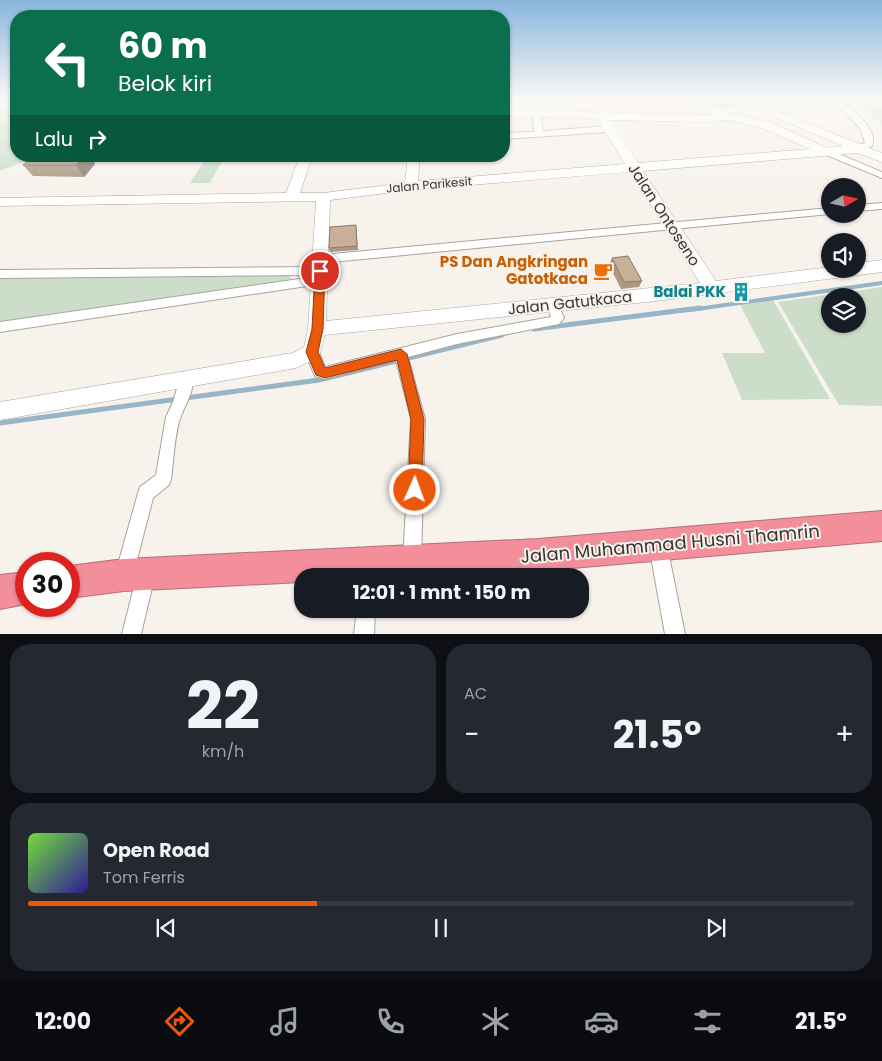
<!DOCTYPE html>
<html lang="id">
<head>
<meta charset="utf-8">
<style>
	:root { --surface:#171b24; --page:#242831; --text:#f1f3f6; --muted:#9ea1a6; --line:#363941; --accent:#ea580c }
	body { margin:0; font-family:Poppins,sans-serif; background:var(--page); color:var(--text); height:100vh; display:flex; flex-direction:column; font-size:19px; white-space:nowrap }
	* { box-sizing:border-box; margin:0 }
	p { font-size:16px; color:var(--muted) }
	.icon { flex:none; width:28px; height:28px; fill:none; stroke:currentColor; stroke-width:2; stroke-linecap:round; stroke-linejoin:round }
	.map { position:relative; height:634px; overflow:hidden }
	.panel { display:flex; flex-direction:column; gap:10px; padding:10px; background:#0d0f14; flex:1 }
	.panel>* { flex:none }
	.hud { position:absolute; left:10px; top:10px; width:500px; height:152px; border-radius:20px; box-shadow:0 1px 4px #0004; background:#0b6e4f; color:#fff; overflow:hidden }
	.needle { width:32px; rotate:81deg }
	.fabs { position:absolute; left:821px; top:178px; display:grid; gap:10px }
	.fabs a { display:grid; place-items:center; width:45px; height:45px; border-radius:50%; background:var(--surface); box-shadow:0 1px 4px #0004; font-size:25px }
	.speed { position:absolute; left:15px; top:552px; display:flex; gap:10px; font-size:25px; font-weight:700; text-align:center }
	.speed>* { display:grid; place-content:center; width:65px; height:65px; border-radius:50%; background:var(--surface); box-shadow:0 1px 4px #0004; line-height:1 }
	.speed .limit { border:8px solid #d22; background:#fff; color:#111 }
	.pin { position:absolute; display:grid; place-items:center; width:42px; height:42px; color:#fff; margin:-21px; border:2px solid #fff; border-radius:50%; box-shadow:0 1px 5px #0007 }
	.me { position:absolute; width:55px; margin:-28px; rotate:2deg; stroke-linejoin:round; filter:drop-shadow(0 0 4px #0008) }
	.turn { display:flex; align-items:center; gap:18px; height:105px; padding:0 25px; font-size:22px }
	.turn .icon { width:65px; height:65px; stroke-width:2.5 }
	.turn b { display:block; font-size:35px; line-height:42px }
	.then { display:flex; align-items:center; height:48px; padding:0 25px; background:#0003; gap:10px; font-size:19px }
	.big { font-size:38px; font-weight:700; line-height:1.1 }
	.panel .card { flex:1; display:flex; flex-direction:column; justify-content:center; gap:8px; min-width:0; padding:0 18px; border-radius:20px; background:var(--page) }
	.panel .dial { align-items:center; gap:0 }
	.dial b { font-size:65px; line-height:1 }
	.song { display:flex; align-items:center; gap:15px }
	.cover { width:60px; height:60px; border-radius:8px; background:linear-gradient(135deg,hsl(100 70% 55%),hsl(250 70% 35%)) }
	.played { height:5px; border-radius:2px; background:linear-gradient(90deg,var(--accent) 35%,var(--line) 35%) }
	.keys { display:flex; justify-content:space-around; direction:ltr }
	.heat { display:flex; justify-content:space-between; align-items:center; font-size:28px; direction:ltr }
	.panel .tiles { flex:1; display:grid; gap:10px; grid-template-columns:1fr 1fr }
	.card:last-child { grid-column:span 2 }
	.trip { position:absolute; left:294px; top:568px; width:295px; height:50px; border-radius:20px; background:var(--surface); box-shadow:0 1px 4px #0004; font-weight:700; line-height:50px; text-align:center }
	.tab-bar { display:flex; height:80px; justify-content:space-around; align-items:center; background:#090b0e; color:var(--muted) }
	.tab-bar .icon { width:35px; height:35px }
	.tab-bar .current { color:var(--accent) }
	.tab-bar b { font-size:22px; color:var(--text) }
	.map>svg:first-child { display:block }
	.education { fill:#fbe4d9 }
	.green { fill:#ccdeca; fill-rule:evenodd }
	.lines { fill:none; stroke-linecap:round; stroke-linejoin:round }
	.stream-far1 { stroke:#96b6c8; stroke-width:4 }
	.stream { stroke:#96b6c8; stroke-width:5 }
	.street-casing { stroke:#a8a49e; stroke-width:2 }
	.secondary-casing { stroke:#a8a49e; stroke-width:1 }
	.highway-casing { stroke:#b27077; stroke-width:2 }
	.street { fill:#fff; fill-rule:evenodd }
	.secondary { fill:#fff; fill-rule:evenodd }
	.highway { fill:#f38f9b; fill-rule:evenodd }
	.wall { fill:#ab9782 }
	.shaded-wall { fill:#8b7b6a }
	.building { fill:#c7b097; stroke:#8b7b6a }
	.route { fill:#ea580c; stroke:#983908 }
	.labels { text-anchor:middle; stroke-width:4; stroke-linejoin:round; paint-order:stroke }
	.far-street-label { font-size:12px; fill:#383634; stroke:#f7f2ec }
	.street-label { font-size:15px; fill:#383634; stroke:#f7f2ec }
	.food-label { font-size:15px; font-weight:bold; fill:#c56008; stroke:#f7f2ec; text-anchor:end }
	.culture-label { font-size:15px; font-weight:bold; fill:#0d838f; stroke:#f7f2ec; text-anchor:end }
	.near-street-label { font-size:18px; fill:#383634; stroke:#f7f2ec }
</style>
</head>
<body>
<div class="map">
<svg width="882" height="634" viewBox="0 0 882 634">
	<rect width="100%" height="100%" fill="#f7f2ec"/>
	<!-- education -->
	<polygon class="education" points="581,101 688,101 698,105 705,117 584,114"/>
	<!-- green -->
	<g class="green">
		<polygon points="0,101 16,101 16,156 37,156 0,171"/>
		<polygon points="853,101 882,101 882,125"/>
		<polygon points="204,161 222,161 210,183 190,183"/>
		<polygon points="291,274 290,282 0,322 0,278"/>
		<path d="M882,287V406L839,405L778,302ZM830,296H858V324H830Z"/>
		<polygon points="772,298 830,399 742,400 722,353 765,353 739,303"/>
	</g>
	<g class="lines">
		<!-- stream-far1 -->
		<polyline class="stream-far1" points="690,310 882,283"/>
		<!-- stream -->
		<g class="stream">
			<polyline points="534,329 700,308"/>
			<polyline points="0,423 319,380 502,335"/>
		</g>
		<!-- street casing -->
		<g class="street-casing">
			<g id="street">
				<path d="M834,101H842C853,111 879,129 872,146L861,151H855V147L865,143L860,128Z"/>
				<polygon points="533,112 540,114 543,131 608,126 612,129 608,132 504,139 504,133 534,132"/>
				<polygon points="827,149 882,172 882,178 824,154 822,152"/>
				<polygon points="882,203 882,209 858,211 858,205"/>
				<polygon points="830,208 830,214 832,214 830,214 321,263 315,259 321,255"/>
				<polygon points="320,267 326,271 320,275 0,278 0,270"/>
				<polygon points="320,276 326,280 320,284 0,332 0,322"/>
				<polygon points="553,300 557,302 564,318 559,324 457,344 408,357 425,419 421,561 418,567 412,570 406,567 403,561 411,419 396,360 325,379 315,376 305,352 307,348 312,347 317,348 325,367 457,334 551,317 547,305"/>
				<path d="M186,373L191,375C197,387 185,405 181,416C174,435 174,459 171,479L169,485L153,498L133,575L130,581L124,584L118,581L115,575L138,493L140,487L156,475L166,417L173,402L181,375Z"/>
				<polygon points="658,537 664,540 667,546 685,634 665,634 649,546 652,540"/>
				<polygon points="146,566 152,569 155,575 141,634 122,634 137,575 140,569"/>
				<polygon points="357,609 375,609 374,634 354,634"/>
			</g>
		</g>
		<!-- secondary casing -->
		<g class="secondary-casing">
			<path id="secondary" d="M686,101H701L732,114L770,122L827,148L843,146L737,101H752L882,153V162L858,153L643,171L716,281L830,267V269H858V263L882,260V272L656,301L325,335L319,357L296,368L0,420V402L293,353L304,347L308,329L316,201L0,206V198L286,193L300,156H312L300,193H323L405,183L408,156H420L418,181L625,164L597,119L504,116V110L714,115ZM609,120L704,122L729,120L762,128L810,149L638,163ZM630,172L700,283L326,321L330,200L411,190Z"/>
		</g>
		<!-- highway casing -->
		<g class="highway-casing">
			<g id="highway">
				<polygon points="882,511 882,541 538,571 427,576 302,576 302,582 124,591 69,598 69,566 124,559 538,539"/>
				<polygon points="26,572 26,604 0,609 0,575"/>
			</g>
		</g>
		<!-- street -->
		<use href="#street" class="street"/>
		<!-- secondary -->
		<use href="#secondary" class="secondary"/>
		<!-- highway -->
		<use href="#highway" class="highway"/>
	</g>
	<!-- wall -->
	<g class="wall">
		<polygon points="703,101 743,101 741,105 720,107"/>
		<polygon points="32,156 90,156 95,164 84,177 33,176 23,165"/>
		<polygon points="356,225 358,250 330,252 329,248"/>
		<polygon points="612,258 642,281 639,287 621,289 609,265"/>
	</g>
	<!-- shaded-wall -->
	<polygon class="shaded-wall" points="84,156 90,156 95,164 84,177 76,165"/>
	<!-- building -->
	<g class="building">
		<polygon points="32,156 84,156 76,165 23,165"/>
		<polygon points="356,225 357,246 329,248 330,227"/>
		<polygon points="628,256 642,281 624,282 612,258"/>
	</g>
	<!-- sky -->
	<linearGradient id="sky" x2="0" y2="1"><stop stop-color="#87b5db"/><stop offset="0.53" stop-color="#fbf9f6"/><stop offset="1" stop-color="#fbf9f6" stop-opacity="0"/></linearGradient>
	<rect width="882" height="189" fill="url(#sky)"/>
	<!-- route -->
	<polygon class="route" points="320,268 325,271 323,329 318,352 325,368 401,349 407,354 424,419 422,490 420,495 415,497 410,495 408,490 411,419 397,360 325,378 316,375 306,352 312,329 315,271"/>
	<!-- icons -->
	<defs>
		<g id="cafe-bare" transform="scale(1.5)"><path d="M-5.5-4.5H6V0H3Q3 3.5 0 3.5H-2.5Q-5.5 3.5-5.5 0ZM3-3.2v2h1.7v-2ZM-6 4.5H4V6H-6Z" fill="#e8710a" stroke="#f7f2ec" stroke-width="2.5" paint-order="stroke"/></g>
		<g id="building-bare" transform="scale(1.5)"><path d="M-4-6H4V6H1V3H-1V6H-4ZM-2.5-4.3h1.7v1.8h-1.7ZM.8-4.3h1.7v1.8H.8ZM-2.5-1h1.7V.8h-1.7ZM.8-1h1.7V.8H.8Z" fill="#0f9aa8" stroke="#f7f2ec" stroke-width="2.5" paint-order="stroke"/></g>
	</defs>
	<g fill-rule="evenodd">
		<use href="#cafe-bare" x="603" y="271"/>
		<use href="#building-bare" x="741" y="292"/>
	</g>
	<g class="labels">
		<!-- far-street labels -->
		<g class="far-street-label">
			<text transform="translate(429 185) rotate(-5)" y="4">Jalan Parikesit</text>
		</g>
		<!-- street labels -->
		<g class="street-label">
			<text transform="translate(664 215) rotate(57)" y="5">Jalan Ontoseno</text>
			<text transform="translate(570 303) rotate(-6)" y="5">Jalan Gatutkaca</text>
		</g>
		<!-- food labels -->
		<g class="food-label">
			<text x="588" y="267">PS Dan Angkringan<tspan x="588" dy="17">Gatotkaca</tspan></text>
		</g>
		<!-- culture labels -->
		<g class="culture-label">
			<text x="726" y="297">Balai PKK</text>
		</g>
		<!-- near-street labels -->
		<g class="near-street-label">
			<text transform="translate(670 544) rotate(-5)" y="6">Jalan Muhammad Husni Thamrin</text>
		</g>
	</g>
</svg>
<div class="fabs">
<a><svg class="needle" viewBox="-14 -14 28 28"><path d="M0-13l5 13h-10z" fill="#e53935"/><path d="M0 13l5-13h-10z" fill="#9ea1a6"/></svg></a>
<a><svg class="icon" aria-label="sound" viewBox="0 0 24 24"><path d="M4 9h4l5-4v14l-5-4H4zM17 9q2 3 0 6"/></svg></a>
<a><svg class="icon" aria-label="layers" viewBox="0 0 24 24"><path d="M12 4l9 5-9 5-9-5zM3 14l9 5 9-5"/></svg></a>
</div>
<div class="speed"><div class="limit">30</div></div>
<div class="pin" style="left:320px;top:271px;background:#d93025"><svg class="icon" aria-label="arrive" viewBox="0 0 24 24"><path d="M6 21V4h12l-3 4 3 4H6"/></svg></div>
<svg class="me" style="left:415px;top:490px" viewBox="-20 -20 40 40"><circle r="17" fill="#ea580c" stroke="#fff" stroke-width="3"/><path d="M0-11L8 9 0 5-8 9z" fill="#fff"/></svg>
<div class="trip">12:01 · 1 mnt · 150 m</div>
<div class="hud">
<div class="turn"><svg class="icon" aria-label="left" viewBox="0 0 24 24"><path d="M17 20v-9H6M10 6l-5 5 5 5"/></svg><div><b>60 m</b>Belok kiri</div></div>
<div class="then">Lalu<svg class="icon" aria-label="right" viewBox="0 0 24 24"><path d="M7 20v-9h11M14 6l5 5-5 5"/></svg></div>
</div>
</div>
<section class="panel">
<div class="tiles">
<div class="card dial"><b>22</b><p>km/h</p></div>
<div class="card"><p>AC</p>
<div class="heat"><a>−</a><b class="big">21.5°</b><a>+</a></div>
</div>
<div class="card">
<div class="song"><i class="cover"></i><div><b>Open Road</b><p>Tom Ferris</p></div></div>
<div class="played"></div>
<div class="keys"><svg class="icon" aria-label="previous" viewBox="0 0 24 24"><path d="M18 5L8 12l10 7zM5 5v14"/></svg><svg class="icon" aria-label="pause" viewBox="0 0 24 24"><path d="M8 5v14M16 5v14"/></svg><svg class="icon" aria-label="next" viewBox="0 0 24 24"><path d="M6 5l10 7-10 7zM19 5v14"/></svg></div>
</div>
</div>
</section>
<nav class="tab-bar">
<b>12:00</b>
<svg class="icon current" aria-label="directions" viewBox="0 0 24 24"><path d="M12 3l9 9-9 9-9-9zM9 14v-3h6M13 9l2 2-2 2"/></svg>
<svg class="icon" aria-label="music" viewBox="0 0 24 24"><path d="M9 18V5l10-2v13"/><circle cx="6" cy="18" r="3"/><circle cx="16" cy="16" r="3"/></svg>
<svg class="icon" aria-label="phone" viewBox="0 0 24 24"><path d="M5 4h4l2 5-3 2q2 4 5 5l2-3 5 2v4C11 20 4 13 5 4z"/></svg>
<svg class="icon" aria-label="climate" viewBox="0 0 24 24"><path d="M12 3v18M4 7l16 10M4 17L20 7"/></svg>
<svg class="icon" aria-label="car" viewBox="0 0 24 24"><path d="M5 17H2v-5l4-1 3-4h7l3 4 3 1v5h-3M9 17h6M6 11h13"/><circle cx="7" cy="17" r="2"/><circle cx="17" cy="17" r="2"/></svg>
<svg class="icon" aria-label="filters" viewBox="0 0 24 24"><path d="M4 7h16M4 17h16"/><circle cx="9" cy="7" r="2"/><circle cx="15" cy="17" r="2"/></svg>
<b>21.5°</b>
</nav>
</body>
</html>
